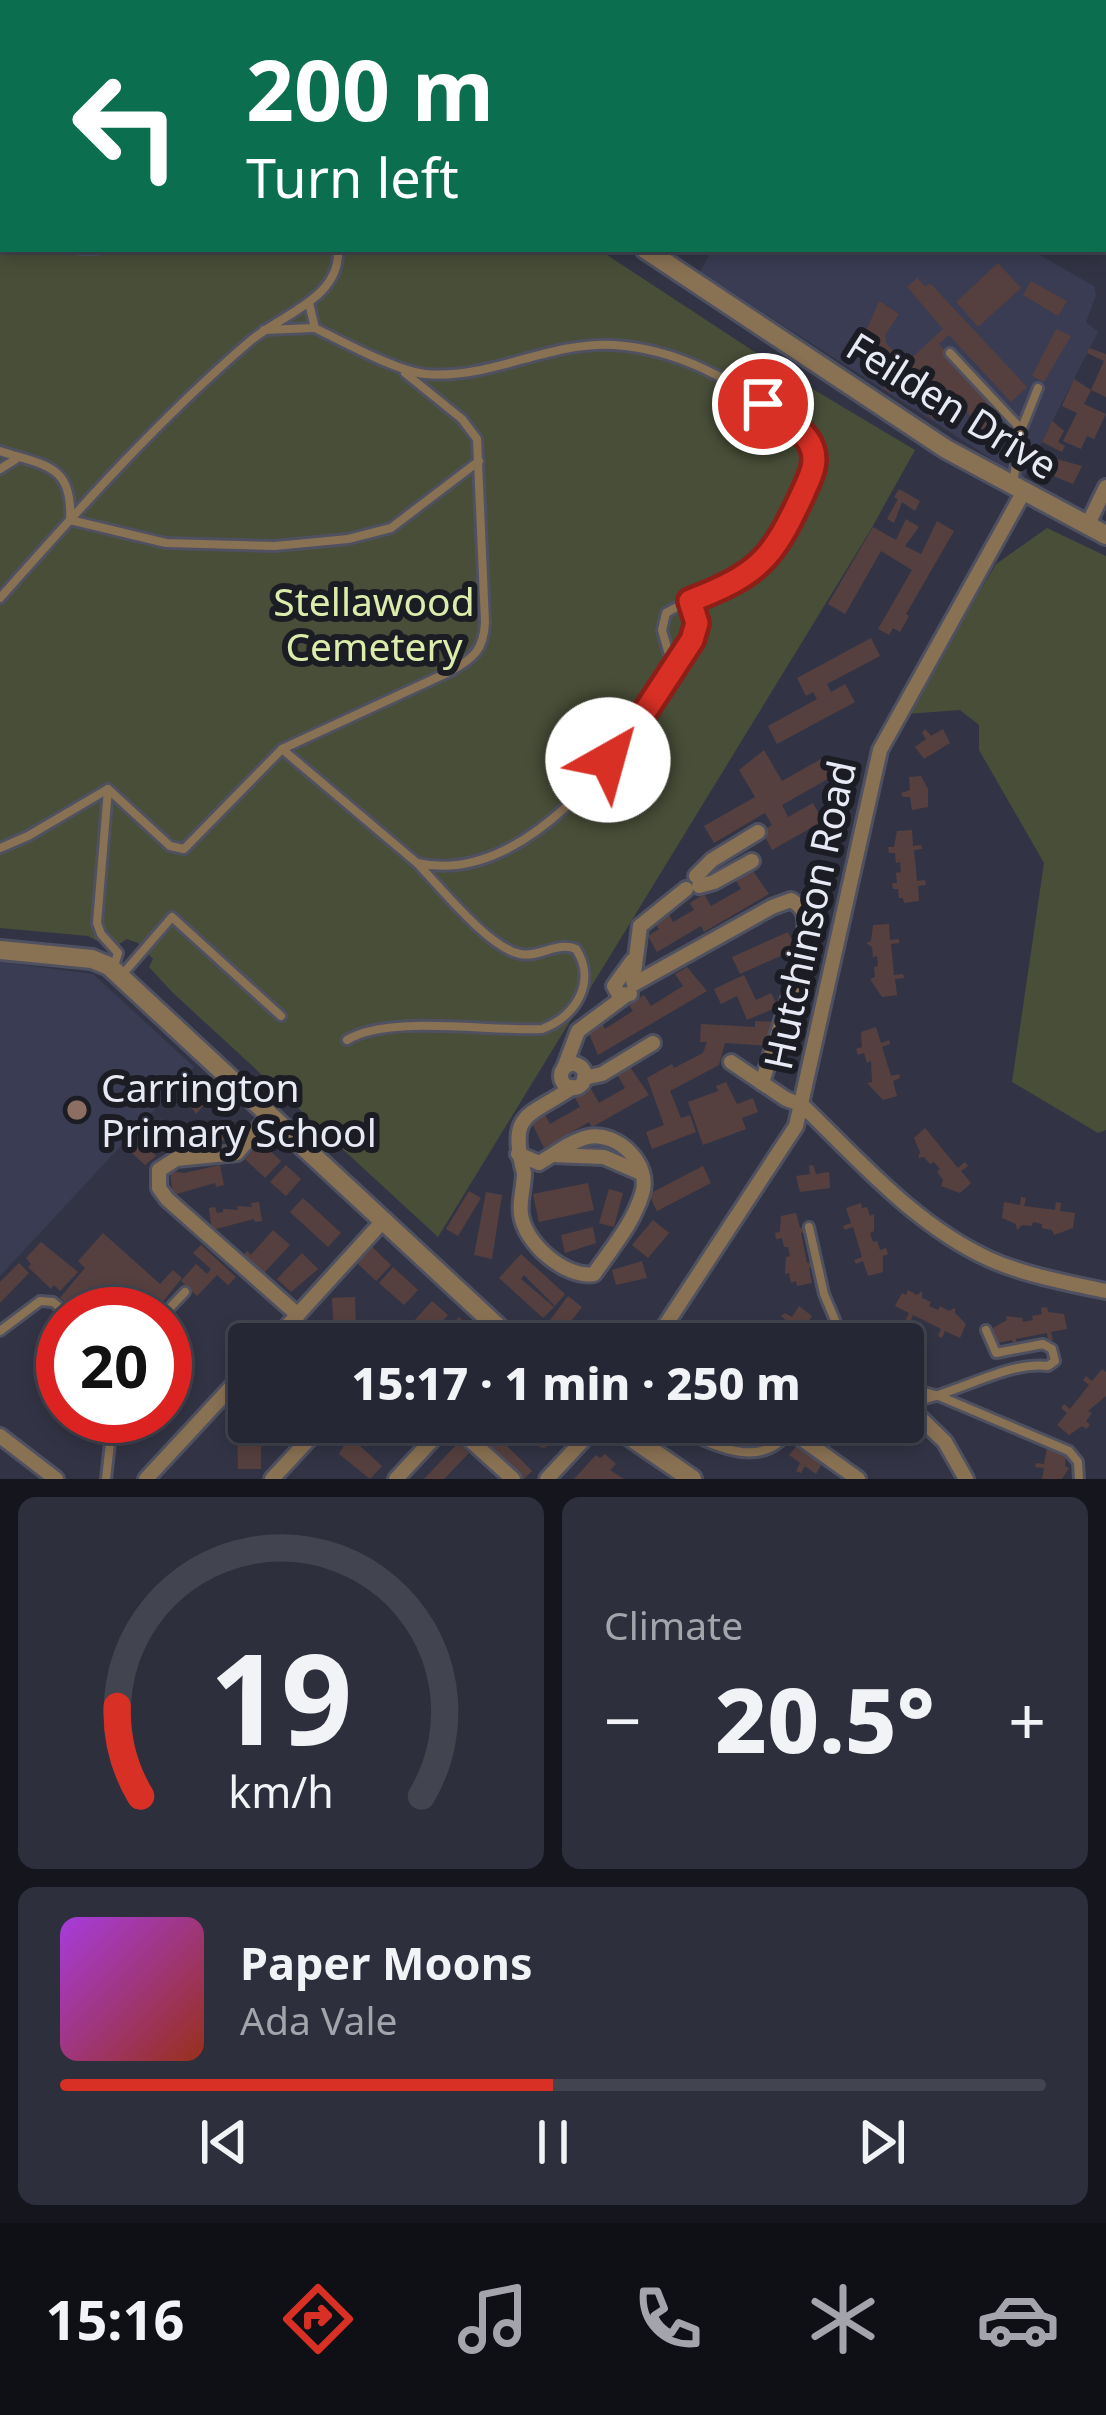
<!DOCTYPE html>
<html lang="en">
<head>
<meta charset="utf-8">
<style>
	:root { --surface:#262734; --page:#2e2f3c; --text:#f1f3f6; --muted:#a4a5ac; --line:#42444f; --accent:#d93025 }
	body { margin:0; font-family:"Noto Sans",sans-serif; background:var(--page); color:var(--text); height:100vh; display:flex; flex-direction:column; font-size:45px; white-space:nowrap }
	* { box-sizing:border-box; margin:0 }
	p { font-size:39px; color:var(--muted) }
	.icon { flex:none; width:66px; height:66px; fill:none; stroke:currentColor; stroke-width:2; stroke-linecap:round; stroke-linejoin:round }
	.map { position:relative; height:1479px; overflow:hidden }
	.sheet { display:flex; flex-direction:column; gap:18px; padding:18px; background:#15151d; flex:1 }
	.sheet>* { flex:none }
	.hud { position:absolute; left:0px; top:0px; width:1107px; height:252px; box-shadow:0 6px 18px #0003,0 0 0 3px var(--line); background:#0b6e4f; color:#fff; overflow:hidden }
	.speed { position:absolute; left:36px; top:1287px; display:flex; gap:24px; font-size:60px; font-weight:700; text-align:center }
	.speed>* { display:grid; place-content:center; width:156px; height:156px; border-radius:50%; background:var(--surface); box-shadow:0 6px 18px #0003,0 0 0 3px var(--line); line-height:1 }
	.speed .limit { border:18px solid #d22; background:#fff; color:#111 }
	.pin { position:absolute; display:grid; place-items:center; width:102px; height:102px; color:#fff; margin:-51px; border:6px solid #fff; border-radius:50%; box-shadow:0 3px 12px #0007 }
	.me { position:absolute; width:132px; margin:-66px; rotate:38deg; stroke-linejoin:round; filter:drop-shadow(0 0 9px #0008) }
	.turn { display:flex; align-items:center; gap:42px; height:252px; padding:0 48px; font-size:54px }
	.turn .icon { width:156px; height:156px; stroke-width:2.5 }
	.turn b { display:block; font-size:84px; line-height:102px }
	.big { font-size:90px; font-weight:800; line-height:1.1 }
	.sheet .widget { flex:1; display:flex; flex-direction:column; justify-content:center; gap:18px; min-width:0; padding:0 42px; border-radius:18px; background:var(--page) }
	.sheet .dial { align-items:center; gap:0 }
	.dial svg { height:312px; overflow:visible; fill:none; stroke:var(--line); stroke-width:7; stroke-linecap:round; text-anchor:middle }
	.dial text { fill:var(--text); stroke:none }
	.song { display:flex; align-items:center; gap:36px }
	.cover { width:144px; height:144px; border-radius:18px; background:linear-gradient(135deg,hsl(280 70% 55%),hsl(10 70% 35%)) }
	.played { height:12px; border-radius:6px; background:linear-gradient(90deg,var(--accent) 50%,var(--line) 50%) }
	.keys { display:flex; justify-content:space-around; direction:ltr }
	.heat { display:flex; justify-content:space-between; align-items:center; font-size:66px; direction:ltr }
	.sheet .tiles { flex:1; display:grid; gap:18px; grid-template-columns:1fr 1fr }
	.widget:last-child { grid-column:span 2 }
	.trip { position:absolute; left:228px; top:1323px; width:696px; height:120px; border-radius:12px; background:var(--surface); box-shadow:0 6px 18px #0003,0 0 0 3px var(--line); font-weight:800; line-height:120px; text-align:center }
	.dock { display:flex; height:192px; justify-content:space-around; align-items:center; background:#0f1015; color:var(--muted) }
	.dock .icon { width:84px; height:84px }
	.dock .active { color:var(--accent) }
	.dock b { font-size:54px; color:var(--text) }
	.map>svg:first-child { display:block }
	.built { fill:#393c53 }
	.green { fill:#484e38 }
	.building { fill:#56403f }
	.lines { fill:none; stroke-linecap:round; stroke-linejoin:round }
	.service-casing { stroke:#4f5161; stroke-width:14 }
	.minor-casing { stroke:#4f5161; stroke-width:20 }
	.tertiary-casing { stroke:#4f5161; stroke-width:24 }
	.service { stroke:#897153; stroke-width:8 }
	.minor { stroke:#897153; stroke-width:14 }
	.tertiary { stroke:#897153; stroke-width:18 }
	.route-casing { stroke:#8d1f18; stroke-width:30 }
	.route { stroke:#d93025; stroke-width:21 }
	.education-dot { fill:#8d6e63; stroke:#1b1c24; stroke-width:4.5 }
	.labels { text-anchor:middle; stroke-width:12; stroke-linejoin:round; paint-order:stroke }
	.street-label { font-size:39px; fill:#e7e9f4; stroke:#1b1c24 }
	.park-label { font-size:39px; fill:#dcedab; stroke:#1b1c24 }
	.poi-label { font-size:39px; fill:#e7e9f4; stroke:#1b1c24; text-anchor:start }
</style>
</head>
<body>
<div class="map">
<svg width="1106" height="1479" viewBox="0 0 1106 1479">
	<rect width="100%" height="100%" fill="#323445"/>
	<!-- built -->
	<g class="built">
		<polygon points="712,249 1029,249 1094,286 1096,296 1086,322 1098,332 1023,479 700,272"/>
		<polygon points="0,962 93,974 194,1067 0,1276"/>
	</g>
	<!-- green -->
	<g class="green">
		<polygon points="0,0 300,3 3,3 3,249 598,249 796,379 915,450 870,531 438,1237 172,992 149,967 153,959 138,943 127,939 119,944 112,937 103,944 88,936 0,928"/>
		<polygon points="1047,528 1106,556 1106,1130 1098,1133 1012,1082 1044,863 979,750 979,725 960,710 906,714 996,564"/>
	</g>
	<!-- building -->
	<g class="building">
		<polygon points="998,263 1021,288 978,327 956,302"/>
		<polygon points="917,278 926,287 930,283 1027,387 1011,402 949,335 939,344 1003,413 984,431 946,389 937,398 946,408 933,420 907,392 904,394 896,385 889,393 880,384 887,377 883,373 887,370 861,343 879,301 899,314 885,335 886,343 906,363 943,329 907,287"/>
		<polygon points="1031,281 1067,301 1058,316 1023,295"/>
		<polygon points="1056,329 1071,336 1044,382 1032,376"/>
		<polygon points="1089,348 1106,354 1106,397 1091,390 1104,361 1087,353"/>
		<polygon points="1074,379 1091,390 1084,404 1106,414 1094,439 1087,436 1081,449 1063,441 1077,413 1062,406"/>
		<polygon points="1052,421 1064,431 1058,442 1065,446 1062,452 1042,442"/>
		<polygon points="1046,456 1082,466 1073,484 1031,467 1035,457"/>
		<polygon points="899,489 920,501 915,511 902,502 894,523 887,519 898,499 894,497"/>
		<polygon points="906,519 919,527 905,546 921,554 937,521 954,531 906,614 909,616 900,632 893,628 889,635 878,629 912,570 881,551 845,614 828,604 873,527 896,540"/>
		<polygon points="871,638 880,656 827,684 831,692 845,684 855,702 777,744 768,726 817,699 813,692 806,696 797,678"/>
		<polygon points="925,729 931,736 943,729 950,743 924,759 915,747 926,739 922,733"/>
		<polygon points="764,750 782,781 823,758 833,776 782,805 788,817 813,803 823,821 772,850 762,831 772,825 765,813 714,843 704,826 755,797 739,770"/>
		<polygon points="921,776 928,789 928,807 912,810 910,797 903,797 901,793 910,790 909,777"/>
		<polygon points="912,830 913,846 921,845 922,849 914,850 917,881 925,880 926,885 918,886 919,901 904,903 903,898 899,898 898,889 893,889 892,883 897,883 896,873 901,872 900,862 896,863 895,853 889,853 888,847 894,847 897,831"/>
		<polygon points="748,864 769,894 704,932 701,926 657,952 648,936 659,929 655,923 669,914 673,922 694,910 690,903 704,894 711,906 741,889 732,874"/>
		<polygon points="889,924 890,940 899,939 899,943 891,944 894,975 903,974 904,978 895,979 897,995 882,997 870,979 875,977 874,967 878,966 877,956 873,957 872,947 866,943 871,941 873,925"/>
		<polygon points="788,932 796,949 740,974 732,957"/>
		<polygon points="687,967 707,991 598,1055 588,1031 601,1022 605,1029 633,1011 629,1005 644,995 651,1006 683,986 675,974"/>
		<polygon points="744,975 756,1000 771,993 778,1007 747,1020 737,996 721,1004 714,989"/>
		<polygon points="755,1021 774,1022 772,1046 725,1043 719,1065 670,1091 681,1118 690,1115 696,1132 652,1149 646,1132 664,1125 647,1078 672,1064 674,1068 703,1053 707,1042 700,1042 701,1024 755,1027"/>
		<polygon points="876,1027 881,1043 889,1040 890,1044 882,1047 891,1076 899,1074 900,1078 893,1081 897,1096 883,1100 867,1083 872,1082 871,1061 867,1063 864,1053 858,1055 856,1049 862,1047 861,1032"/>
		<polygon points="630,1067 649,1095 592,1127 589,1122 544,1148 532,1123 545,1115 550,1124 580,1107 575,1098 591,1089 599,1103 625,1088 617,1074"/>
		<polygon points="198,1080 203,1084 199,1089 209,1099 196,1114 188,1102 183,1106 178,1102"/>
		<polygon points="726,1082 737,1104 753,1098 758,1112 742,1118 746,1129 703,1145 688,1102 718,1091 716,1086"/>
		<polygon points="161,1119 176,1133 160,1150 157,1147 152,1152 156,1156 145,1165 132,1153"/>
		<polygon points="233,1120 237,1140 207,1141 208,1145 200,1147 197,1124"/>
		<polygon points="925,1128 958,1168 965,1162 968,1166 961,1171 971,1183 960,1193 941,1186 943,1180 937,1172 940,1169 934,1162 930,1164 924,1157 918,1158 920,1152 914,1138"/>
		<polygon points="261,1142 281,1161 265,1178 245,1159"/>
		<polygon points="220,1165 224,1185 216,1187 215,1183 173,1195 170,1171 184,1173"/>
		<polygon points="286,1165 301,1179 286,1196 270,1182"/>
		<polygon points="813,1165 816,1174 829,1172 830,1188 800,1192 796,1176 810,1174 809,1166"/>
		<polygon points="703,1166 711,1183 657,1211 649,1194"/>
		<polygon points="588,1183 594,1210 539,1222 533,1194"/>
		<polygon points="609,1189 623,1193 614,1227 599,1223"/>
		<polygon points="469,1191 481,1198 458,1236 446,1229"/>
		<polygon points="486,1192 502,1195 492,1259 474,1255"/>
		<polygon points="1021,1197 1026,1198 1024,1206 1055,1210 1056,1202 1061,1203 1060,1211 1075,1213 1073,1228 1054,1235 1052,1230 1042,1228 1042,1224 1033,1222 1032,1226 1022,1225 1017,1230 1016,1224 1002,1218 1004,1202 1020,1205"/>
		<polygon points="303,1198 341,1233 328,1247 290,1212"/>
		<polygon points="259,1202 262,1221 255,1222 254,1219 212,1230 209,1208 215,1207 217,1213 223,1212 223,1209 238,1210 237,1206 252,1207 251,1203"/>
		<polygon points="861,1203 862,1208 867,1207 870,1216 874,1214 874,1231 870,1233 873,1242 877,1241 880,1250 886,1248 888,1254 883,1256 883,1272 868,1276 863,1261 856,1264 854,1260 862,1257 853,1227 845,1230 843,1226 851,1223 846,1208"/>
		<polygon points="796,1213 800,1228 808,1227 809,1231 801,1233 807,1263 816,1261 817,1266 809,1268 812,1283 797,1286 796,1281 791,1283 789,1273 785,1274 786,1257 790,1256 788,1247 784,1247 782,1238 776,1239 775,1233 780,1232 781,1216"/>
		<polygon points="653,1220 669,1233 648,1258 632,1245"/>
		<polygon points="593,1227 596,1243 565,1253 561,1235"/>
		<polygon points="273,1230 290,1245 263,1274 254,1266 251,1270 243,1263 247,1259 243,1256 247,1251 251,1255"/>
		<polygon points="103,1233 160,1284 173,1270 182,1278 153,1314 115,1314 96,1294 83,1308 90,1314 81,1314 60,1298 85,1268 78,1261"/>
		<polygon points="41,1242 78,1272 60,1291 54,1285 51,1289 28,1267 31,1264 26,1258"/>
		<polygon points="369,1244 391,1265 376,1281 354,1260"/>
		<polygon points="201,1245 236,1277 228,1285 217,1275 197,1296 181,1281 196,1264 207,1274 211,1269 193,1253"/>
		<polygon points="302,1253 318,1269 291,1292 277,1279"/>
		<polygon points="521,1254 565,1294 555,1306 524,1275 521,1279 554,1307 543,1318 499,1278"/>
		<polygon points="642,1261 647,1278 616,1285 612,1270"/>
		<polygon points="19,1263 29,1273 0,1303 0,1282"/>
		<polygon points="393,1267 418,1290 404,1305 379,1283"/>
		<polygon points="908,1290 917,1295 922,1291 922,1298 931,1302 929,1306 938,1310 940,1306 949,1311 955,1308 955,1313 966,1324 960,1338 945,1331 942,1338 938,1336 941,1329 913,1315 910,1323 905,1321 909,1313 895,1306 902,1293 906,1295"/>
		<polygon points="568,1296 582,1307 561,1334 555,1329 549,1337 542,1331"/>
		<polygon points="355,1297 356,1333 334,1334 332,1298"/>
		<polygon points="432,1301 448,1315 434,1331 428,1326 424,1330 414,1321"/>
		<polygon points="799,1306 812,1316 795,1341 781,1334 789,1323 781,1316 785,1313 792,1317"/>
		<polygon points="1047,1307 1048,1312 1064,1314 1067,1329 1051,1332 1053,1340 1048,1341 1047,1333 1016,1339 1018,1347 1014,1348 1012,1340 997,1343 993,1328 1007,1320 1006,1316 1022,1318 1023,1322 1033,1320 1032,1316 1042,1314 1041,1308"/>
		<polygon points="459,1317 474,1332 463,1344 439,1344 443,1339 441,1337"/>
		<polygon points="1102,1369 1106,1372 1106,1396 1088,1411 1092,1413 1086,1421 1090,1425 1086,1429 1082,1426 1069,1435 1057,1425 1067,1413 1061,1408 1064,1404 1070,1409 1089,1385 1083,1380 1086,1376 1092,1381"/>
		<polygon points="351,1422 370,1422 382,1433 371,1445 349,1425"/>
		<polygon points="542,1422 561,1422 569,1429 557,1443 553,1440 545,1448 540,1447 528,1432"/>
		<polygon points="706,1422 778,1422 778,1431 757,1442 757,1438 747,1438 747,1433 737,1433 737,1439 722,1444 722,1439 712,1440 712,1435 707,1435"/>
		<polygon points="261,1430 261,1469 238,1469 237,1431"/>
		<polygon points="349,1436 382,1466 370,1479 339,1454"/>
		<polygon points="497,1436 532,1471 524,1479 502,1462 504,1460 489,1446"/>
		<polygon points="458,1443 469,1453 444,1479 424,1479"/>
		<polygon points="799,1443 824,1460 816,1474 805,1466 801,1473 796,1471 800,1463 789,1455"/>
		<polygon points="1047,1448 1062,1451 1061,1456 1066,1456 1065,1466 1069,1468 1062,1479 1042,1479 1044,1468 1035,1467 1036,1463 1044,1464"/>
		<polygon points="605,1454 616,1464 610,1470 624,1479 574,1479 596,1455 600,1458"/>
	</g>
	<g class="lines">
		<!-- service casing -->
		<g class="service-casing">
			<g id="service">
				<polyline points="42,0 48,3"/>
				<polyline points="215,0 216,3"/>
				<polyline points="0,1 1,0"/>
				<polyline points="0,219 3,222"/>
				<polyline points="80,249 96,249"/>
				<polyline points="264,330 314,328"/>
				<polyline points="950,353 1021,429 1013,484"/>
				<polyline points="1022,428 1038,388"/>
				<path d="M0,451C45,466 73,464 70,520L166,543L275,546L348,539L391,528L479,461"/>
				<polyline points="0,469 16,459"/>
				<path d="M0,598C79,509 158,420 249,342C281,314 341,299 338,249"/>
				<polyline points="673,669 696,633 690,601"/>
				<path d="M282,749L449,672C473,659 484,650 485,622L477,439L462,419L405,373"/>
				<polyline points="0,848 28,836 108,789"/>
				<path d="M114,966L118,953L101,934L97,923L108,789L170,846L184,849L282,749L417,863C525,887 625,750 673,669L662,630L666,613C697,594 735,588 763,563C781,546 822,472 812,448C806,433 792,426 780,416C731,379 677,349 614,345C549,341 490,380 425,374C397,371 343,342 315,328L309,303"/>
				<polyline points="121,976 172,917 281,1016"/>
				<path d="M347,1040C388,1014 491,1032 542,1029C576,1017 597,981 576,949C557,941 540,958 520,954C489,948 441,888 418,864"/>
				<polyline points="809,1227 824,1294 845,1344"/>
				<polyline points="164,1314 185,1292"/>
				<polyline points="0,1331 40,1301 53,1302 68,1314"/>
				<polyline points="903,1387 939,1396 1069,1451 1078,1462 1079,1479"/>
				<path d="M904,1403C951,1398 1007,1360 1048,1366L1055,1361L1052,1349L1043,1344L996,1353L986,1330"/>
				<path d="M665,1422C707,1442 766,1479 795,1422"/>
				<polyline points="106,1479 113,1416"/>
			</g>
		</g>
		<!-- minor casing -->
		<g class="minor-casing">
			<g id="minor">
				<polyline points="564,0 568,3"/>
				<polyline points="868,0 873,3"/>
				<polyline points="1105,0 1106,0"/>
				<polyline points="746,3 748,0"/>
				<polyline points="1104,122 1106,123"/>
				<polyline points="1104,167 1106,163"/>
				<polyline points="1087,526 1106,487"/>
				<polyline points="696,876 712,860 758,832"/>
				<polyline points="699,886 714,882 752,861"/>
				<polyline points="633,981 640,926 686,889"/>
				<path d="M634,984L772,907L791,900C798,905 801,906 804,914C813,940 771,1051 762,1083"/>
				<polyline points="630,994 619,995 614,986 632,961"/>
				<path d="M731,1062L786,1099L802,1105C860,1161 915,1225 989,1259C1025,1275 1067,1283 1106,1291"/>
				<circle cx="573" cy="1076" r="12"/>
				<polyline points="564,1068 578,1031 625,996"/>
				<polyline points="584,1078 602,1074 653,1043"/>
				<polyline points="269,1116 237,1153 176,1159 159,1170 159,1188 167,1199 298,1315"/>
				<path d="M518,1154L539,1163C554,1155 570,1141 588,1137C618,1131 652,1165 642,1194C633,1224 611,1249 594,1274C566,1279 524,1243 521,1214C519,1201 524,1187 524,1173C508,1112 527,1118 573,1087"/>
				<polyline points="553,1155 604,1157 641,1173"/>
				<polyline points="271,1344 383,1221"/>
				<polyline points="653,1344 796,1126 880,750 1023,493"/>
				<polyline points="903,1401 945,1442 966,1479"/>
				<polyline points="450,1422 513,1479"/>
				<polyline points="791,1431 858,1479"/>
				<polyline points="0,1436 56,1479"/>
				<polyline points="146,1479 249,1368"/>
				<polyline points="272,1479 325,1422"/>
				<polyline points="396,1479 449,1422"/>
				<polyline points="547,1479 600,1422"/>
			</g>
		</g>
		<!-- tertiary casing -->
		<g class="tertiary-casing">
			<g id="tertiary">
				<polyline points="315,0 317,3"/>
				<polyline points="645,249 946,449 1106,535"/>
				<polyline points="0,950 92,959 109,966 516,1344"/>
				<polyline points="609,1422 692,1479"/>
			</g>
		</g>
		<!-- service -->
		<use href="#service" class="service"/>
		<!-- minor -->
		<use href="#minor" class="minor"/>
		<!-- tertiary -->
		<use href="#tertiary" class="tertiary"/>
	</g>
	<g class="lines">
		<!-- route casing -->
		<g class="route-casing">
			<path id="route" d="M608,760L633,730L692,640L697,623L690,601C759,574 772,560 803,493C809,479 818,464 812,448C805,428 779,416 763,404"/>
		</g>
		<!-- route -->
		<use href="#route" class="route"/>
	</g>
	<!-- markers -->
	<circle class="education-dot" cx="77" cy="1110" r="12"/>
	<g class="labels">
		<!-- street labels -->
		<g class="street-label">
			<text transform="translate(952 406) rotate(32)" y="14">Feilden Drive</text>
			<text transform="translate(810 915) rotate(-78)" y="14">Hutchinson Road</text>
		</g>
		<!-- park labels -->
		<g class="park-label">
			<text x="374" y="616">Stellawood<tspan x="374" dy="45">Cemetery</tspan></text>
		</g>
		<!-- poi labels -->
		<g class="poi-label">
			<text x="101" y="1102">Carrington<tspan x="101" dy="45">Primary School</tspan></text>
		</g>
	</g>
</svg>
<div class="speed"><div class="limit">20</div></div>
<div class="pin" style="left:763px;top:404px;background:#d93025"><svg class="icon" aria-label="arrive" viewBox="0 0 24 24"><path d="M6 21V4h12l-3 4 3 4H6"/></svg></div>
<svg class="me" style="left:608px;top:760px" viewBox="-20 -20 40 40"><circle r="19" fill="#fff"/><path d="M0-13L10 11 0 6-10 11z" fill="#d93025"/></svg>
<div class="trip">15:17 · 1 min · 250 m</div>
<div class="hud">
<div class="turn"><svg class="icon" aria-label="left" viewBox="0 0 24 24"><path d="M17 20v-9H6M10 6l-5 5 5 5"/></svg><div><b>200 m</b>Turn left</div></div>
</div>
</div>
<section class="sheet">
<div class="tiles">
<div class="widget dial"><svg viewBox="0 0 100 80">
<path d="M14 69A42 42 0 1 1 86 69"/>
<path d="M14 69A42 42 0 0 1 8 46" stroke="#d93025"/>
<text x="50" y="56" font-size="32" font-weight="700">19</text>
<text x="50" y="72" font-size="11">km/h</text>
</svg></div>
<div class="widget"><p>Climate</p>
<div class="heat"><a>−</a><b class="big">20.5°</b><a>+</a></div>
</div>
<div class="widget">
<div class="song"><i class="cover"></i><div><b>Paper Moons</b><p>Ada Vale</p></div></div>
<div class="played"></div>
<div class="keys"><svg class="icon" aria-label="previous" viewBox="0 0 24 24"><path d="M18 5L8 12l10 7zM5 5v14"/></svg><svg class="icon" aria-label="pause" viewBox="0 0 24 24"><path d="M8 5v14M16 5v14"/></svg><svg class="icon" aria-label="next" viewBox="0 0 24 24"><path d="M6 5l10 7-10 7zM19 5v14"/></svg></div>
</div>
</div>
</section>
<nav class="dock">
<b>15:16</b>
<svg class="icon active" aria-label="directions" viewBox="0 0 24 24"><path d="M12 3l9 9-9 9-9-9zM9 14v-3h6M13 9l2 2-2 2"/></svg>
<svg class="icon" aria-label="music" viewBox="0 0 24 24"><path d="M9 18V5l10-2v13"/><circle cx="6" cy="18" r="3"/><circle cx="16" cy="16" r="3"/></svg>
<svg class="icon" aria-label="phone" viewBox="0 0 24 24"><path d="M5 4h4l2 5-3 2q2 4 5 5l2-3 5 2v4C11 20 4 13 5 4z"/></svg>
<svg class="icon" aria-label="climate" viewBox="0 0 24 24"><path d="M12 3v18M4 7l16 10M4 17L20 7"/></svg>
<svg class="icon" aria-label="car" viewBox="0 0 24 24"><path d="M5 17H2v-5l4-1 3-4h7l3 4 3 1v5h-3M9 17h6M6 11h13"/><circle cx="7" cy="17" r="2"/><circle cx="17" cy="17" r="2"/></svg>
</nav>
</body>
</html>
